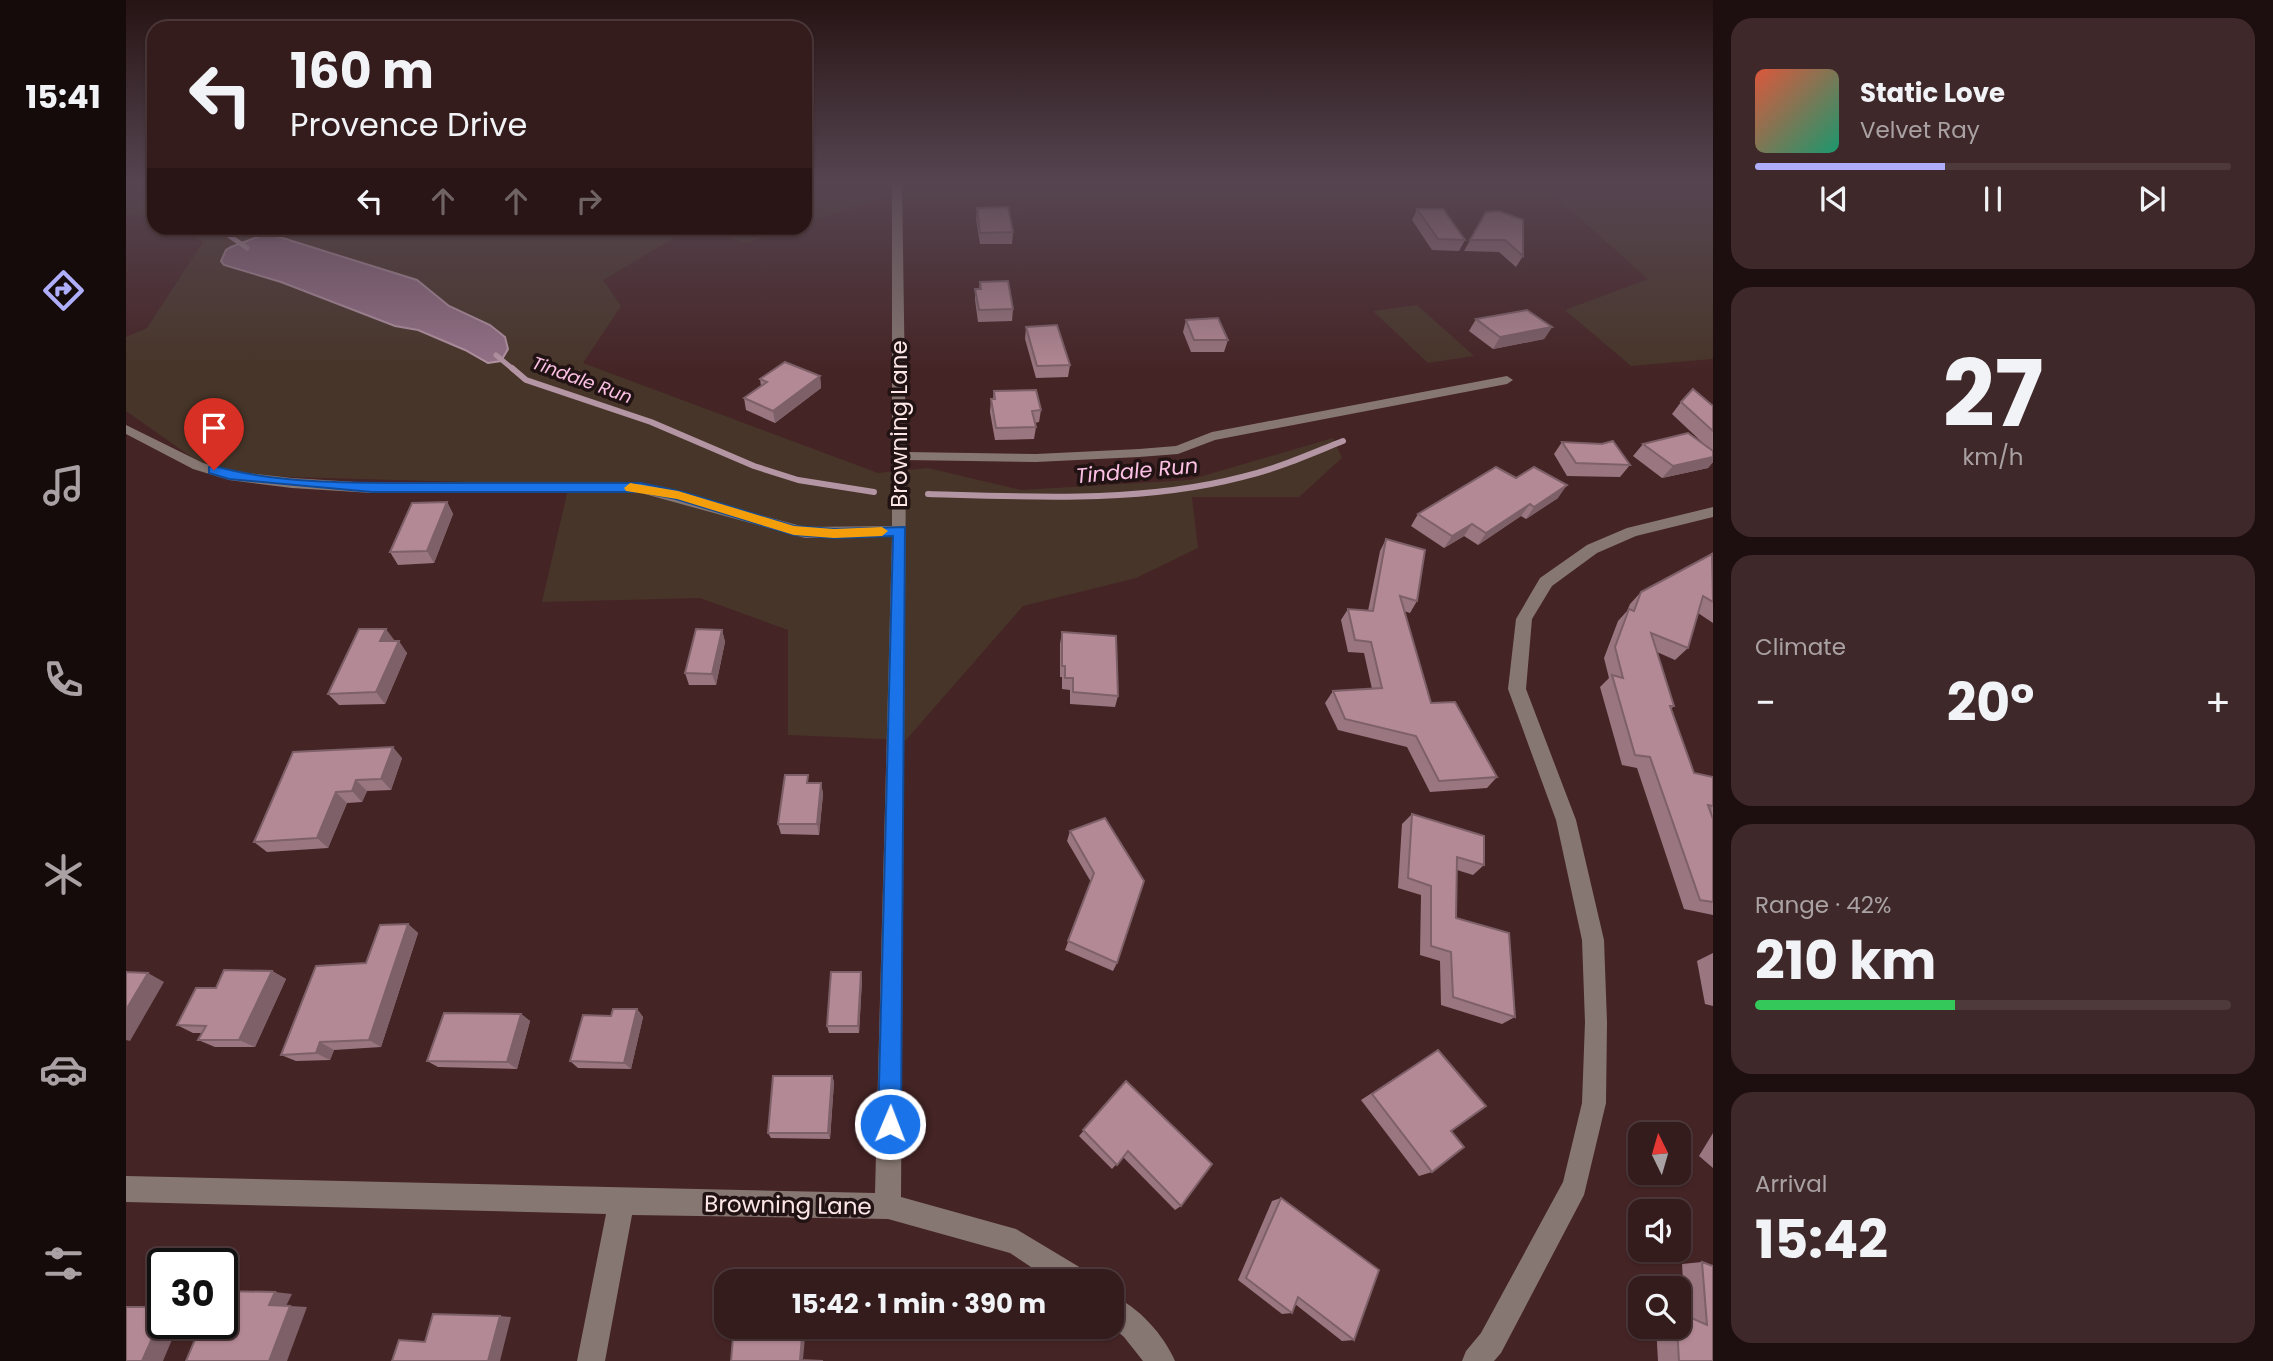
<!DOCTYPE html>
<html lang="en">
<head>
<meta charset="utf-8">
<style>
	:root { --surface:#341b1c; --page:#3f2829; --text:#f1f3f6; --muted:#a9a1a3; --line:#4e393b; --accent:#afaefa }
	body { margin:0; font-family:Poppins,sans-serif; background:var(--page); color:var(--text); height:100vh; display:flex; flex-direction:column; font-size:26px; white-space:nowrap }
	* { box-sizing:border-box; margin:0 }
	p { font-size:23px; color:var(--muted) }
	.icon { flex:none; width:38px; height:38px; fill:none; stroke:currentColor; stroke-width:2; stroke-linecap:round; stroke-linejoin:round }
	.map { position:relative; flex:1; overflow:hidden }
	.drawer { display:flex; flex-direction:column; gap:18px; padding:18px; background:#1d0f0f; width:560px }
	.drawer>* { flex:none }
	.guide { position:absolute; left:21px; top:21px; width:665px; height:214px; border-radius:21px; box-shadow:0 2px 5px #0004,0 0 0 2px var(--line); background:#341b1c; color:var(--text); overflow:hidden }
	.needle { width:46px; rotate:355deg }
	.controls { position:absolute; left:1502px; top:1122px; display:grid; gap:14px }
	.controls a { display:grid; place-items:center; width:63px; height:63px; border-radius:14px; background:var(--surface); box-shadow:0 2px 5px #0004,0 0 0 2px var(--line); font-size:35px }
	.speed { position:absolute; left:21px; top:1248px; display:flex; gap:14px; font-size:35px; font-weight:700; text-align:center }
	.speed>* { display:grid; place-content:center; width:91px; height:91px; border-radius:50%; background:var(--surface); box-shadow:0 2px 5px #0004,0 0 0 2px var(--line); line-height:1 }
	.speed .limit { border:4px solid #111; border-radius:10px; background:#fff; color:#111 }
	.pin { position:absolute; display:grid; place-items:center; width:60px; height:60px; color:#fff; margin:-72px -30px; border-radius:50% 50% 50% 0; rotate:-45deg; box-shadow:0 0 7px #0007 }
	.pin .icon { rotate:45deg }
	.me { position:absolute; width:77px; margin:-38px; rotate:1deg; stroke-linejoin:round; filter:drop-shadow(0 0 5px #0008) }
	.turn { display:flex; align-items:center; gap:24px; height:147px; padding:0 28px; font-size:32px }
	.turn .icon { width:91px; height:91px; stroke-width:2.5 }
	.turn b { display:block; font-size:49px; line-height:60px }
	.lanes { display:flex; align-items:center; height:66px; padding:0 28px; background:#0003; justify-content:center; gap:35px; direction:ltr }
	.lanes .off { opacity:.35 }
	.big { font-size:52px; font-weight:700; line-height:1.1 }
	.drawer .widget { flex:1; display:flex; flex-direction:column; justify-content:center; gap:10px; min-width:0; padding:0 24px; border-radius:21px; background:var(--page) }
	.drawer .dial { align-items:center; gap:0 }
	.dial b { font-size:91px; line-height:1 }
	.song { display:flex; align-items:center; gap:21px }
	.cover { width:84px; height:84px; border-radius:10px; background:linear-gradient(135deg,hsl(10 70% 55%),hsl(160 70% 35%)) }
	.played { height:7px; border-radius:4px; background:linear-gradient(90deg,var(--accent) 40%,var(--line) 40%) }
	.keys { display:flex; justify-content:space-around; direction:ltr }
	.heat { display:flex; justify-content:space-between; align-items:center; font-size:38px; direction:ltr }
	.charge { height:10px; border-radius:5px; background:linear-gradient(90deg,#34c759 42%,var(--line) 0) }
	.trip { position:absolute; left:588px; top:1269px; width:410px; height:70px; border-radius:21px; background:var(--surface); box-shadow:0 2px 5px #0004,0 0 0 2px var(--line); font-weight:700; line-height:70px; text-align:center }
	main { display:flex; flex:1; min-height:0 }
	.menu { display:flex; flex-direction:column; width:126px; justify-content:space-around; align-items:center; background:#150b0b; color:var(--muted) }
	.menu .icon { width:49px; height:49px }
	.menu .current { color:var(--accent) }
	.menu b { font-size:32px; color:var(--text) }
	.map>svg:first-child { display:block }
	.green { fill:#473529 }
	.water { fill:#957288; stroke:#b495a4; stroke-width:2 }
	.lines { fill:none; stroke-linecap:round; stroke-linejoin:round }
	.stream-far1 { stroke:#b495a4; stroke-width:5 }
	.stream { stroke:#b495a4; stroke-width:6 }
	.minor { fill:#877772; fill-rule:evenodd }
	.wall { fill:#9a7680 }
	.shaded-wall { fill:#7d6068 }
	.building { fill:#b38995; stroke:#7d6068; stroke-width:2 }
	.route { fill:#1a73e8; stroke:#114b97; stroke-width:2 }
	.slow { fill:#f59e0b }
	.labels { text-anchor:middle; stroke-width:7; stroke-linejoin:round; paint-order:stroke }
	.far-water-label { font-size:18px; font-style:italic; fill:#fdc1e6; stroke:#211313 }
	.water-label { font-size:21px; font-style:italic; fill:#fdc1e6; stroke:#211313 }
	.near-street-label { font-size:23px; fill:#fde7e6; stroke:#211313 }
</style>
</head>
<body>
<main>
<nav class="menu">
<b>15:41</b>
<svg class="icon current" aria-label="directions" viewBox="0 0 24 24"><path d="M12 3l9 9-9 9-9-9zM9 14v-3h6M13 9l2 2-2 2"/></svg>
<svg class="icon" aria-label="music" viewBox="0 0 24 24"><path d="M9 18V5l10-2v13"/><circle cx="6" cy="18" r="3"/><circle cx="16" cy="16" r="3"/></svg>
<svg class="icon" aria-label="phone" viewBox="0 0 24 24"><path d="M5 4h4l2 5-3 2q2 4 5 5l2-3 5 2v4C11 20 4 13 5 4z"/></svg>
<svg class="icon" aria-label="climate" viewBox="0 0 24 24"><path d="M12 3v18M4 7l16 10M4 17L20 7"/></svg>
<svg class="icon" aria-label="car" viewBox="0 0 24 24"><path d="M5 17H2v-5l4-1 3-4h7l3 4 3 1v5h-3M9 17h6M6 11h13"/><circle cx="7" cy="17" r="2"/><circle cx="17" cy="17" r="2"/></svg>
<svg class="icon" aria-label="filters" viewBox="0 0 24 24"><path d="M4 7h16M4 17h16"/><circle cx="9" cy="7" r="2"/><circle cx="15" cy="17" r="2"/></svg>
</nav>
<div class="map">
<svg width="1587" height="1361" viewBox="0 0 1587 1361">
	<rect width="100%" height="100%" fill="#452425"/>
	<!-- green -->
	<g class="green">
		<polygon points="0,181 28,181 28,216 0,215"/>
		<polygon points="679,181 761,181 762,196 679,223"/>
		<polygon points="1284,181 1587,181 1587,359 1505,366 1439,310 1522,279 1423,191 1290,188"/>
		<polygon points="54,228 565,228 477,280 495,306 457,363 752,473 802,468 895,490 1063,480 1207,438 1216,458 1173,497 1066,497 1072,548 1010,578 897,606 780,740 662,735 662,630 574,598 416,602 443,485 91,475 0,411 0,337 21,328 77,242"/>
		<polygon points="569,228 666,228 620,243"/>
		<polygon points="1291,305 1348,356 1302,363 1247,311"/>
	</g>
	<!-- water -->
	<polygon class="water" points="147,235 291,280 323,306 364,325 379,337 382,349 375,361 362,363 339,350 292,330 269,326 155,282 98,265 95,261 100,250 105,247 134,236"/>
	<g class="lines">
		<!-- stream-far1 -->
		<g class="stream-far1">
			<polyline points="92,228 121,248"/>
			<polyline points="370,355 388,370"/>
		</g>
		<!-- stream -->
		<g class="stream">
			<polyline points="386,368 400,380 525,422 628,466 672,480 748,492"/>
			<path d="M802,494C905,497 1016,503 1116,477C1151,469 1184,454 1217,441"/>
		</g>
		<!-- minor -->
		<g class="minor">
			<polygon points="766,181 776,181 780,452 910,454 1013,449 1050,446 1086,432 1381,376 1387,380 1381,384 1089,440 1052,454 1013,457 910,462 780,460 775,1197 890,1229 960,1271 964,1281 926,1281 884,1253 762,1219 506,1215 479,1361 451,1361 480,1214 0,1202 0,1176 749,1193 766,536 679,538 515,493 246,493 166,488 103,480 67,469 0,434 0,425 77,463 104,471 166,478 246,483 515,483 679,527 766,526"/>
			<polygon points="1587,507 1587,517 1510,536 1471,553 1426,586 1406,619 1400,689 1450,820 1478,940 1481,1022 1480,1103 1458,1195 1375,1353 1368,1361 1336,1361 1340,1351 1355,1333 1437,1182 1456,1103 1459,1022 1456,940 1430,820 1382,689 1390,619 1414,578 1461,545 1501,528"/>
			<path d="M985,1295C1012,1306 1038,1335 1049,1361H1017L998,1337L985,1326Z"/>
		</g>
	</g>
	<!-- wall -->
	<g class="wall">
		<polygon points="851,208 887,232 886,244 854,244 850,219"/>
		<polygon points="1291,209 1339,240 1333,251 1306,250 1286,220"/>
		<polygon points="1360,212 1397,256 1390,267 1373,252 1338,251"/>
		<polygon points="854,282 887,309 886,321 852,322 849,300 849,289 853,289"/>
		<polygon points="1350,319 1426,327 1418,339 1367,349 1343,331"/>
		<polygon points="1060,320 1102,340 1098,352 1065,352 1057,332"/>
		<polygon points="900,327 944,365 942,377 910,378 899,339"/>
		<polygon points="694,376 695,388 649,423 620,410 618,398 635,386 634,379"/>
		<polygon points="868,391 915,410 913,422 909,423 910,427 908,439 869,440 864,412 865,399 867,399"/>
		<polygon points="1555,402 1587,406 1587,462 1582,468 1536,478 1507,456 1517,444 1580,446 1546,414"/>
		<polygon points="1436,442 1504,465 1494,477 1441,476 1428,454"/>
		<polygon points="1390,478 1432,498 1400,519 1395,516 1352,545 1338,536 1318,548 1285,526 1292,514"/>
		<polygon points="321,502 327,514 308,563 272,565 264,552"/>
		<polygon points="1260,539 1291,601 1284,613 1278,611 1305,703 1371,777 1361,788 1304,792 1281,747 1212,730 1199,703 1207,691 1246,689 1238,653 1222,652 1215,620 1222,609 1242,611 1254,551"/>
		<polygon points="1587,555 1587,623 1572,613 1562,648 1549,660 1531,652 1548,706 1545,709 1568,773 1587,777 1587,915 1558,909 1511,768 1496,765 1474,687 1483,678 1478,658 1492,621 1501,611 1504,604 1515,592"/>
		<polygon points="596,630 599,642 590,685 563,685 559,673"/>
		<polygon points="936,632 992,696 989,707 944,704 944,690 936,689 936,677 934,677 934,644"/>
		<polygon points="268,641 281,653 259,704 213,705 202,694"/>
		<polygon points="167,752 276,758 265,790 241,791 236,802 221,803 202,848 141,852 128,842"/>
		<polygon points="683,783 695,783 697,794 693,835 655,834 652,824"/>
		<polygon points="1286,814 1358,865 1347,875 1331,870 1330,918 1389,1017 1376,1024 1315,1005 1314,961 1294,955 1295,895 1272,888 1276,824"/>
		<polygon points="944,831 1018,881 991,963 987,971 939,950 965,882 941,841"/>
		<polygon points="282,924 292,933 255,1047 208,1050 204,1060 170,1061 155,1055 240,963"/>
		<polygon points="1587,953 1587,1006 1579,1004 1571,961"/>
		<polygon points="146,971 160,979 129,1047 89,1047 72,1040 76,1033 67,1033 51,1025 90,988"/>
		<polygon points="735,972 736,980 733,1033 703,1033 701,1026"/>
		<polygon points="511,1009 517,1017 505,1069 452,1068 444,1061 485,1016"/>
		<polygon points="395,1014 404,1021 391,1069 312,1067 301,1061"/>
		<polygon points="1312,1050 1306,1172 1293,1176 1235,1100"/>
		<polygon points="706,1076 708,1082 704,1139 645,1138 642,1133"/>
		<polygon points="1000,1081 1055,1206 1049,1210 997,1157 986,1169 953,1136"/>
		<polygon points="1587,1133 1587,1168 1573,1156"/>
		<polygon points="1155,1198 1228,1340 1216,1341 1169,1304 1166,1313 1156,1314 1112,1280 1146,1201"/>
		<polygon points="1576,1262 1587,1361 1532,1361 1530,1326 1552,1326 1559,1315 1556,1264"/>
	</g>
	<!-- shaded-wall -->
	<g class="shaded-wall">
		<polygon points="1426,327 1418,339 1367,349 1374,337"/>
		<polygon points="694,376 695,388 649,423 647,411"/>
		<polygon points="1587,457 1587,462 1582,468 1536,478 1547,466"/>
		<polygon points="1441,485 1432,498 1400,519 1408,507"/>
		<polygon points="321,502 327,514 308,563 301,551"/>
		<polygon points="1404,504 1395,516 1352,545 1360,533"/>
		<polygon points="1346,524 1338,536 1318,548 1326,536"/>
		<polygon points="260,629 269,641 254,641"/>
		<polygon points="596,630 599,642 590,685 586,674"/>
		<polygon points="273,641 281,653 259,704 250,692"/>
		<polygon points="267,747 276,758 265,790 255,779"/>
		<polygon points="230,780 241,791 236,802 226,791"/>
		<polygon points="695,783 697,794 693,835 691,824"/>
		<polygon points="210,792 221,803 202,848 191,838"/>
		<polygon points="282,924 292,933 255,1047 243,1040"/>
		<polygon points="146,971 160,979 129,1047 113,1040"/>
		<polygon points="735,972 736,980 733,1033 732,1026"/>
		<polygon points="22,973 38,982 4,1041 0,1040 0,1010"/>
		<polygon points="511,1009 517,1017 505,1069 498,1063"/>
		<polygon points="395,1014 404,1021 391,1069 381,1062"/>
		<polygon points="194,1042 208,1050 204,1060 190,1053"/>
		<polygon points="706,1076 708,1082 704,1139 702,1133"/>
		<polygon points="149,1292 166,1294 160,1306 143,1305"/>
		<polygon points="164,1306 181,1307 161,1361 143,1361"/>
		<polygon points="37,1314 37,1323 53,1323 37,1361 16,1361"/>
		<polygon points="374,1316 385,1317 374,1361 362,1361"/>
		<polygon points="677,1326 680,1326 677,1359 674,1360"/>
	</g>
	<!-- building -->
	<g class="building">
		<polygon points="882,207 887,232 854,233 851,208"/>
		<polygon points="1291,209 1317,209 1339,240 1312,239"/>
		<polygon points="1373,211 1397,220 1397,256 1379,240 1344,240 1360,212"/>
		<polygon points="882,281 887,309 853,310 849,289 855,289 854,282"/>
		<polygon points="1401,310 1426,327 1374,337 1350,319"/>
		<polygon points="1092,318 1102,340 1068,340 1060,320"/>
		<polygon points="931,325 944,365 911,366 900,327"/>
		<polygon points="659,362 694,376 647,411 618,398 641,382 634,379"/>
		<polygon points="1567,389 1587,406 1587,431 1555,402"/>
		<polygon points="910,390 915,410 906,411 910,427 870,428 865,399 869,399 868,391"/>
		<polygon points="1562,433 1587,451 1587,457 1547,466 1517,444"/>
		<polygon points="1487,441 1504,465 1450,463 1436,442 1476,444"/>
		<polygon points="1370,467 1390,478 1408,467 1441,485 1408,507 1404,504 1360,533 1346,524 1326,536 1292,514"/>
		<polygon points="321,502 301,551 264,552 286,503"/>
		<polygon points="1260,539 1299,550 1291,601 1274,596 1305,703 1329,702 1371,777 1313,781 1290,736 1219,719 1207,691 1256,688 1245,642 1229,640 1222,609 1247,611"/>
		<polygon points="1586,554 1587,602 1577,596 1562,648 1525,633 1548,706 1544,706 1568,773 1587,777 1587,806 1582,805 1587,819 1587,902 1574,900 1524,757 1509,755 1486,675 1497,678 1489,647 1503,609 1508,611 1515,592"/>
		<polygon points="233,629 260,629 254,641 273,641 250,692 202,694"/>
		<polygon points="570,629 596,630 586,674 559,673"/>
		<polygon points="936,632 990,636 992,696 947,692 947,678 939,678 939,666 936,666"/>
		<polygon points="267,747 255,779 230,780 226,791 210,792 191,838 128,842 167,752"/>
		<polygon points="659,775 682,775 681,783 695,783 691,824 652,824"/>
		<polygon points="1286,814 1358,836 1358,865 1331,857 1330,918 1383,933 1389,1017 1327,997 1325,952 1305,946 1305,886 1282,878"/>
		<polygon points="979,818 1018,881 991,963 942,941 968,873 944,831"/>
		<polygon points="282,924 243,1040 194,1042 190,1053 155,1055 190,966 240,963 254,925"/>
		<polygon points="98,970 146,971 113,1040 72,1040 80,1026 51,1025 70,988 90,988"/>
		<polygon points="0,972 22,973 0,1010"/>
		<polygon points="705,972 735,972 732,1026 701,1026"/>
		<polygon points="487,1009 511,1009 498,1063 444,1061 457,1015 485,1016"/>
		<polygon points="318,1013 395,1014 381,1062 301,1061"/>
		<polygon points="1312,1050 1360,1106 1325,1131 1338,1147 1306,1172 1246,1094"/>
		<polygon points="647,1076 706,1076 702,1133 642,1133"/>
		<polygon points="1000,1081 1086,1164 1055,1206 1002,1151 991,1165 957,1130"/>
		<polygon points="1155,1198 1253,1270 1228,1340 1172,1297 1166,1313 1120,1278"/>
		<polygon points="1576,1262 1587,1266 1587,1361 1553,1361 1551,1326 1552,1326 1552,1312 1581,1325"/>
		<polygon points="96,1291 149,1292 143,1305 164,1306 143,1361 60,1361 76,1323 96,1323"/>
		<polygon points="0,1307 37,1307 37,1314 16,1361 0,1361"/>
		<polygon points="307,1314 374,1316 362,1361 266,1361 273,1340 299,1342"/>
		<polygon points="608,1326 677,1326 674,1360 697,1361 605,1361"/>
	</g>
	<!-- sky -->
	<linearGradient id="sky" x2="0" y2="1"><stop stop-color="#261414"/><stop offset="0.49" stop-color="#564551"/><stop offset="1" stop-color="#564551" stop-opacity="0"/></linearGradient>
	<rect width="1587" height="372" fill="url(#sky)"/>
	<!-- route -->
	<path class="route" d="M88,466C157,485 235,483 306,483C376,483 445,483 515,483L557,492L668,526L708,529L779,527L775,1124L771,1132L764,1135L756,1132L752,1124L767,536L708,538L668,535L550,499L515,492H246L103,479L83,473V467Z"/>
	<!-- slow -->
	<polygon class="slow" points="504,483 552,491 668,526 708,529 756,527 762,531 756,536 708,538 668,535 551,499 500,491 498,488"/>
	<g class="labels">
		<!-- far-water labels -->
		<g class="far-water-label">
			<text transform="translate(456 380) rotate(20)" y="6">Tindale Run</text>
		</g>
		<!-- water labels -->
		<g class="water-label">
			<text transform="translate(1011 471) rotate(-5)" y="7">Tindale Run</text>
		</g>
		<!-- near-street labels -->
		<g class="near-street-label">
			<text transform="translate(773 424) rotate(-90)" y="8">Browning Lane</text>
			<text transform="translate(662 1205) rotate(1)" y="8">Browning Lane</text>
		</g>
	</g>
</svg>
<div class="controls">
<a><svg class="needle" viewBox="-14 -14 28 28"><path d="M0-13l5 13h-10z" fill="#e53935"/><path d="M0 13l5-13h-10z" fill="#a9a1a3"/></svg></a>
<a><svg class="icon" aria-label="sound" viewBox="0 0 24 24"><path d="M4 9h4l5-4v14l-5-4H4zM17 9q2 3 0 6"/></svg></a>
<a><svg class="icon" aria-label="search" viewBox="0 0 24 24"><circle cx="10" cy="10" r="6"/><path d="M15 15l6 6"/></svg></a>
</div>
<div class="speed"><div class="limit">30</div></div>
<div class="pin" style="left:88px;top:470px;background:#d93025"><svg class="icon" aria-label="arrive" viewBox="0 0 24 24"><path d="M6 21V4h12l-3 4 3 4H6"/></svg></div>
<svg class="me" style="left:764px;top:1124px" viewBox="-20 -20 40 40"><circle r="17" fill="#1a73e8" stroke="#fff" stroke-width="3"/><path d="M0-11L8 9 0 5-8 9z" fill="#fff"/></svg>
<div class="trip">15:42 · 1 min · 390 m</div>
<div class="guide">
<div class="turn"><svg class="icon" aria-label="left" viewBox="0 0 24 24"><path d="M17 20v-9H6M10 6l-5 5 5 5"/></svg><div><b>160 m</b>Provence Drive</div></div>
<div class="lanes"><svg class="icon" aria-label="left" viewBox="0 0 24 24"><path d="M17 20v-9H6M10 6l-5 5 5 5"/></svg><svg class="icon off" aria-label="ahead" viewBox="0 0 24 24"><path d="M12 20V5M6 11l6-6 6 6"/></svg><svg class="icon off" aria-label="ahead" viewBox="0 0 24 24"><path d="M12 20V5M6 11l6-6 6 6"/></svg><svg class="icon off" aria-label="right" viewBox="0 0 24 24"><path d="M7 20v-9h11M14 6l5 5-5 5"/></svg></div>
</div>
</div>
<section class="drawer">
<div class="widget">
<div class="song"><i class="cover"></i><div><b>Static Love</b><p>Velvet Ray</p></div></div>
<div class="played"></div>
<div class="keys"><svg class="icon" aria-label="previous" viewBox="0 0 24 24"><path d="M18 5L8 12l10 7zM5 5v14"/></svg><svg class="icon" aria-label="pause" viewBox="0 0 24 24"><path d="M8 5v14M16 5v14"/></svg><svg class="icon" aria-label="next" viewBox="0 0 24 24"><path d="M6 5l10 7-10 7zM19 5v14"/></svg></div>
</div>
<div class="widget dial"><b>27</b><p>km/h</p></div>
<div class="widget"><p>Climate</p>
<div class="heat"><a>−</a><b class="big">20°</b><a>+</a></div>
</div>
<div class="widget"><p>Range · 42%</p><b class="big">210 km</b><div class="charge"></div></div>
<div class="widget"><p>Arrival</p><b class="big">15:42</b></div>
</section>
</main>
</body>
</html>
